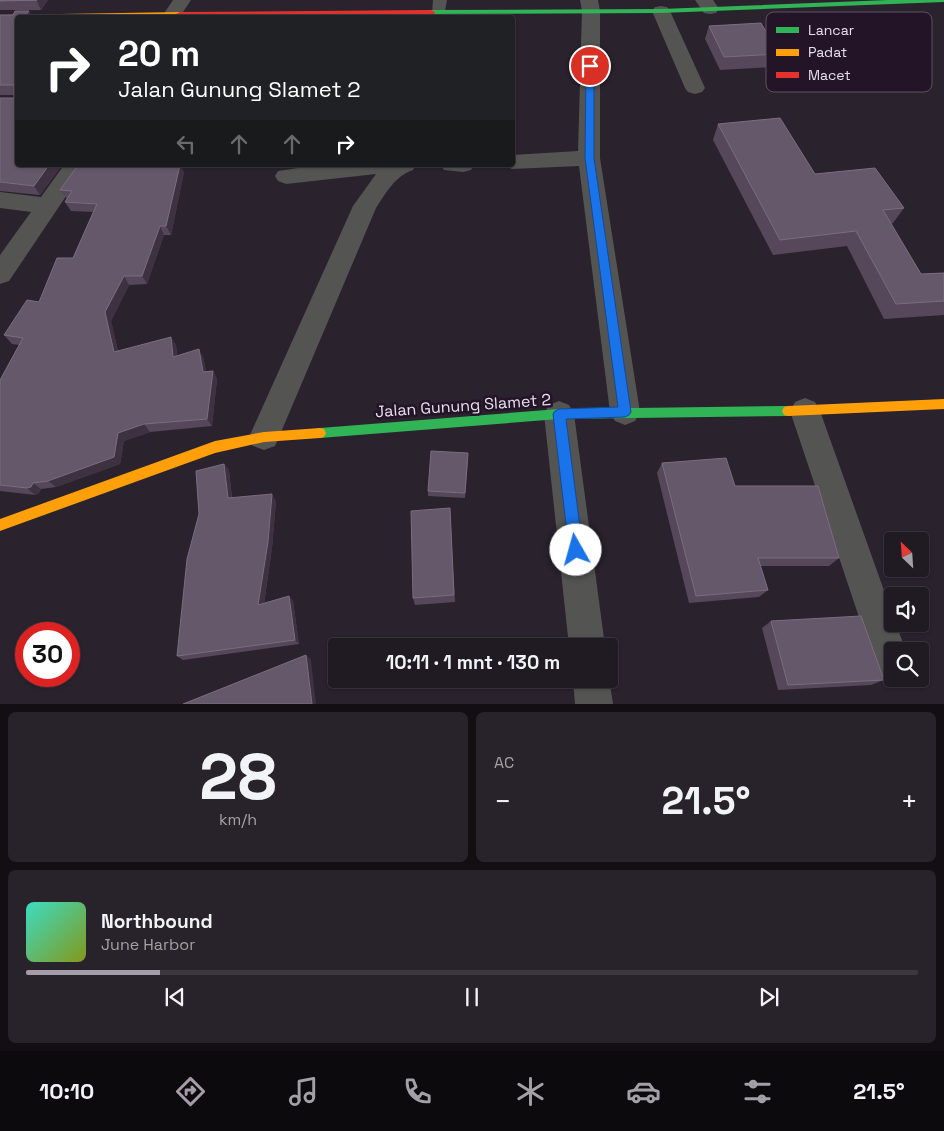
<!DOCTYPE html>
<html lang="id">
<head>
<meta charset="utf-8">
<style>
	:root { --surface:#201a22; --page:#28232a; --text:#f1f3f6; --muted:#a2a1a5; --line:#3d3840; --accent:#a69ca9 }
	body { margin:0; font-family:"Space Grotesk",sans-serif; background:var(--page); color:var(--text); height:100vh; display:flex; flex-direction:column; font-size:19px; white-space:nowrap }
	* { box-sizing:border-box; margin:0 }
	p { font-size:16px; color:var(--muted) }
	.icon { flex:none; width:28px; height:28px; fill:none; stroke:currentColor; stroke-width:2; stroke-linecap:round; stroke-linejoin:round }
	.map { position:relative; height:704px; overflow:hidden }
	.drawer { display:flex; flex-direction:column; gap:8px; padding:8px; background:#120e13; flex:1 }
	.drawer>* { flex:none }
	.hud { position:absolute; left:15px; top:15px; width:500px; height:152px; border-radius:5px; box-shadow:0 1px 4px #0004,0 0 0 1px var(--line); background:#202124; color:#fff; overflow:hidden }
	.needle { width:32px; rotate:335deg }
	.controls { position:absolute; left:884px; top:532px; display:grid; gap:10px }
	.controls a { display:grid; place-items:center; width:45px; height:45px; border-radius:5px; background:var(--surface); box-shadow:0 1px 4px #0004,0 0 0 1px var(--line); font-size:25px }
	.speed { position:absolute; left:15px; top:622px; display:flex; gap:10px; font-size:25px; font-weight:700; text-align:center }
	.speed>* { display:grid; place-content:center; width:65px; height:65px; border-radius:50%; background:var(--surface); box-shadow:0 1px 4px #0004,0 0 0 1px var(--line); line-height:1 }
	.speed .limit { border:8px solid #d22; background:#fff; color:#111 }
	.pin { position:absolute; display:grid; place-items:center; width:42px; height:42px; color:#fff; margin:-21px; border:2px solid #fff; border-radius:50%; box-shadow:0 1px 5px #0007 }
	.me { position:absolute; width:55px; margin:-28px; rotate:353deg; stroke-linejoin:round; filter:drop-shadow(0 0 4px #0008) }
	.turn { display:flex; align-items:center; gap:18px; height:105px; padding:0 20px; font-size:22px }
	.turn .icon { width:65px; height:65px; stroke-width:2.5 }
	.turn b { display:block; font-size:35px; line-height:42px }
	.lanes { display:flex; align-items:center; height:48px; padding:0 20px; background:#0003; justify-content:center; gap:25px; direction:ltr }
	.lanes .off { opacity:.35 }
	.big { font-size:38px; font-weight:700; line-height:1.1 }
	.drawer .card { flex:1; display:flex; flex-direction:column; justify-content:center; gap:8px; min-width:0; padding:0 18px; border-radius:8px; background:var(--page) }
	.drawer .dial { align-items:center; gap:0 }
	.dial b { font-size:65px; line-height:1 }
	.song { display:flex; align-items:center; gap:15px }
	.cover { width:60px; height:60px; border-radius:8px; background:linear-gradient(135deg,hsl(170 70% 55%),hsl(70 70% 35%)) }
	.played { height:5px; border-radius:2px; background:linear-gradient(90deg,var(--accent) 15%,var(--line) 15%) }
	.keys { display:flex; justify-content:space-around; direction:ltr }
	.heat { display:flex; justify-content:space-between; align-items:center; font-size:28px; direction:ltr }
	.drawer .tiles { flex:1; display:grid; gap:8px; grid-template-columns:1fr 1fr }
	.card:last-child { grid-column:span 2 }
	.trip { position:absolute; left:328px; top:638px; width:290px; height:50px; border-radius:5px; background:var(--surface); box-shadow:0 1px 4px #0004,0 0 0 1px var(--line); font-weight:700; line-height:50px; text-align:center }
	.dock { display:flex; height:80px; justify-content:space-around; align-items:center; background:#0d0a0e; color:var(--muted) }
	.dock .icon { width:35px; height:35px }
	.dock .current { color:var(--accent) }
	.dock b { font-size:22px; color:var(--text) }
	.map>svg:first-child { display:block }
	.lines { fill:none; stroke-linecap:round; stroke-linejoin:round }
	.lane { fill:#545453; fill-rule:evenodd }
	.street { fill:#545453; fill-rule:evenodd }
	.fast { fill:#30b455; fill-rule:evenodd }
	.slow { fill:#ff9f0a; fill-rule:evenodd }
	.jam { fill:#e5322d; fill-rule:evenodd }
	.wall { fill:#56475b }
	.shaded-wall { fill:#3e3242 }
	.building { fill:#66586b; stroke:#7a6d7f }
	.route { fill:#1a73e8; stroke:#114b97 }
	.labels { text-anchor:middle; stroke-width:5; stroke-linejoin:round; paint-order:stroke }
	.street-label { font-size:16px; fill:#e9deec; stroke:#231428 }
	.key { fill:#231428; stroke:#5e5163; stroke-width:1 }
	.key-label { font-size:14px; fill:#e9deec }
</style>
</head>
<body>
<div class="map">
<svg width="944" height="704" viewBox="0 0 944 704">
	<rect width="100%" height="100%" fill="#2a222d"/>
	<g class="lines">
		<!-- lane -->
		<polygon class="lane" points="433,0 447,0 444,16 439,17 432,13"/>
		<!-- street -->
		<g class="street">
			<polygon points="173,0 191,0 179,18 161,18"/>
			<polygon points="580,0 598,0 600,11 600,158 640,412 635,421 625,425 615,421 610,412 579,166 512,169 503,165 512,165 512,155 578,151 582,11"/>
			<polygon points="695,0 713,0 719,9 716,13 710,14 704,13"/>
			<polygon points="661,6 667,7 670,11 705,88 702,92 695,94 688,92 685,88 652,11 655,7"/>
			<polygon points="64,165 87,165 9,281 0,284 0,255 31,212 0,208 0,192 41,197"/>
			<path d="M318,165H416L413,170C395,176 386,193 376,208L279,437L275,446L264,450L253,446L249,437L353,206L376,174L286,184L278,181L275,176L278,171Z"/>
			<polygon points="441,165 474,165 471,170 463,172 444,170"/>
			<polygon points="805,398 815,402 820,411 892,613 892,624 896,624 906,651 892,651 892,679 895,679 892,680 879,675 874,662 790,411 795,402"/>
			<polygon points="559,401 569,405 574,414 605,646 569,646 544,414 549,405"/>
			<polygon points="609,678 613,704 575,704 573,679"/>
		</g>
		<!-- fast -->
		<g class="fast">
			<polygon points="888,0 944,0 944,2 661,13 431,14 427,12 431,10 661,9"/>
			<polygon points="788,406 792,407 794,411 792,415 788,416 559,419 320,438 316,437 314,433 316,429 320,428 559,409"/>
		</g>
		<!-- slow -->
		<g class="slow">
			<polygon points="180,12 183,12 183,16 0,19 0,15"/>
			<polygon points="944,399 944,409 788,416 784,415 782,411 784,407 788,406"/>
			<polygon points="320,428 324,429 326,433 324,437 320,438 264,442 215,453 0,531 0,519 215,441 264,432"/>
		</g>
		<!-- jam -->
		<polygon class="jam" points="431,10 435,12 434,14 180,16 176,14 180,12"/>
	</g>
	<!-- wall -->
	<g class="wall">
		<polygon points="0,0 48,0 41,10 0,10"/>
		<polygon points="0,15 13,15 18,165 62,165 40,195 0,191 0,98 14,98 14,95 0,95"/>
		<polygon points="709,26 779,54 774,67 720,70 705,39"/>
		<polygon points="718,124 815,174 904,208 893,223 891,224 921,274 944,273 944,315 884,319 847,246 773,255 713,140"/>
		<polygon points="184,172 171,235 164,235 147,284 129,285 111,321 118,351 176,345 177,356 203,357 206,372 213,371 217,379 212,426 150,432 124,441 120,464 56,487 41,489 39,493 35,495 0,491 0,380 20,345 12,344 4,335 39,302 73,258 93,212 71,211 65,202 67,199 60,190"/>
		<polygon points="468,459 465,498 428,496 428,491"/>
		<polygon points="662,463 735,486 839,558 829,566 760,566 768,590 759,597 689,603 657,473"/>
		<polygon points="224,464 229,470 232,498 276,501 272,548 264,604 289,596 293,601 299,644 183,660 177,656"/>
		<polygon points="450,508 455,602 415,605 413,598"/>
		<polygon points="771,621 884,680 871,685 778,690 762,628"/>
	</g>
	<!-- shaded-wall -->
	<g class="shaded-wall">
		<polygon points="37,0 48,0 41,10 37,1"/>
		<polygon points="29,11 33,18 25,16"/>
		<polygon points="49,165 62,165 40,195 34,186"/>
		<polygon points="180,165 181,165 184,172 171,235 166,226"/>
		<polygon points="160,226 164,235 147,284 142,276"/>
		<polygon points="124,276 129,285 111,321 120,360 114,352 105,312"/>
		<polygon points="171,337 176,345 178,365 173,357"/>
		<polygon points="199,349 203,357 208,380 203,372"/>
		<polygon points="213,371 217,379 212,426 207,419"/>
		<polygon points="144,424 150,432 124,441 120,464 56,487 48,481 118,433"/>
		<polygon points="224,464 229,470 232,504 228,498"/>
		<polygon points="33,483 41,489 39,493 35,495 27,488"/>
		<polygon points="272,494 276,501 272,548 263,610 258,605"/>
		<polygon points="289,596 293,601 299,644 295,640"/>
		<polygon points="306,655 311,660 316,704 312,704"/>
	</g>
	<!-- building -->
	<g class="building">
		<polygon points="0,0 37,0 0,1"/>
		<polygon points="15,11 29,11 25,16 52,18 18,18 18,165 49,165 34,186 0,182 0,98 14,98 14,85 0,85 0,15 13,15"/>
		<polygon points="761,23 779,54 724,57 709,26"/>
		<polygon points="780,118 815,174 875,168 904,208 883,210 921,274 944,273 944,301 896,304 856,231 780,240 718,124"/>
		<polygon points="78,165 180,165 166,226 160,226 142,276 124,276 105,312 114,352 171,337 173,357 199,349 203,372 213,371 207,419 144,424 118,433 114,457 48,481 33,483 31,487 27,488 0,485 0,380 23,338 4,335 27,300 39,302 57,258 73,258 97,204 65,202 72,191 60,190"/>
		<polygon points="431,451 468,453 465,493 428,491"/>
		<polygon points="726,458 735,486 818,486 839,558 758,558 768,590 696,596 662,463"/>
		<polygon points="224,464 228,498 272,494 268,542 258,605 289,596 295,640 177,656 187,559 199,514 196,471"/>
		<polygon points="450,508 454,595 413,598 411,511"/>
		<polygon points="861,616 884,680 788,685 771,621"/>
		<polygon points="306,655 312,704 183,704"/>
	</g>
	<!-- route -->
	<polygon class="route" points="590,63 594,66 594,158 631,412 629,415 625,417 566,419 583,550 581,554 576,556 571,554 569,550 553,414 555,411 559,409 618,407 585,158 586,66"/>
	<g class="labels">
		<!-- street labels -->
		<g class="street-label">
			<text transform="translate(463 405) rotate(-4)" y="6">Jalan Gunung Slamet 2</text>
		</g>
	</g>
	<!-- legend -->
	<rect x="766" y="12" width="166" height="80" rx="8" class="key"/>
	<rect x="776" y="27" width="23" height="6" fill="#30b455"/>
	<rect x="776" y="49" width="23" height="7" fill="#ff9f0a"/>
	<rect x="776" y="72" width="23" height="6" fill="#e5322d"/>
	<g class="key-label">
		<text x="808" y="35">Lancar</text>
		<text x="808" y="57">Padat</text>
		<text x="808" y="80">Macet</text>
	</g>
</svg>
<div class="controls">
<a><svg class="needle" viewBox="-14 -14 28 28"><path d="M0-13l5 13h-10z" fill="#e53935"/><path d="M0 13l5-13h-10z" fill="#a2a1a5"/></svg></a>
<a><svg class="icon" aria-label="sound" viewBox="0 0 24 24"><path d="M4 9h4l5-4v14l-5-4H4zM17 9q2 3 0 6"/></svg></a>
<a><svg class="icon" aria-label="search" viewBox="0 0 24 24"><circle cx="10" cy="10" r="6"/><path d="M15 15l6 6"/></svg></a>
</div>
<div class="speed"><div class="limit">30</div></div>
<div class="pin" style="left:590px;top:66px;background:#d93025"><svg class="icon" aria-label="arrive" viewBox="0 0 24 24"><path d="M6 21V4h12l-3 4 3 4H6"/></svg></div>
<svg class="me" style="left:576px;top:550px" viewBox="-20 -20 40 40"><circle r="19" fill="#fff"/><path d="M0-13L10 11 0 6-10 11z" fill="#1a73e8"/></svg>
<div class="trip">10:11 · 1 mnt · 130 m</div>
<div class="hud">
<div class="turn"><svg class="icon" aria-label="right" viewBox="0 0 24 24"><path d="M7 20v-9h11M14 6l5 5-5 5"/></svg><div><b>20 m</b>Jalan Gunung Slamet 2</div></div>
<div class="lanes"><svg class="icon off" aria-label="left" viewBox="0 0 24 24"><path d="M17 20v-9H6M10 6l-5 5 5 5"/></svg><svg class="icon off" aria-label="ahead" viewBox="0 0 24 24"><path d="M12 20V5M6 11l6-6 6 6"/></svg><svg class="icon off" aria-label="ahead" viewBox="0 0 24 24"><path d="M12 20V5M6 11l6-6 6 6"/></svg><svg class="icon" aria-label="right" viewBox="0 0 24 24"><path d="M7 20v-9h11M14 6l5 5-5 5"/></svg></div>
</div>
</div>
<section class="drawer">
<div class="tiles">
<div class="card dial"><b>28</b><p>km/h</p></div>
<div class="card"><p>AC</p>
<div class="heat"><a>−</a><b class="big">21.5°</b><a>+</a></div>
</div>
<div class="card">
<div class="song"><i class="cover"></i><div><b>Northbound</b><p>June Harbor</p></div></div>
<div class="played"></div>
<div class="keys"><svg class="icon" aria-label="previous" viewBox="0 0 24 24"><path d="M18 5L8 12l10 7zM5 5v14"/></svg><svg class="icon" aria-label="pause" viewBox="0 0 24 24"><path d="M8 5v14M16 5v14"/></svg><svg class="icon" aria-label="next" viewBox="0 0 24 24"><path d="M6 5l10 7-10 7zM19 5v14"/></svg></div>
</div>
</div>
</section>
<nav class="dock">
<b>10:10</b>
<svg class="icon current" aria-label="directions" viewBox="0 0 24 24"><path d="M12 3l9 9-9 9-9-9zM9 14v-3h6M13 9l2 2-2 2"/></svg>
<svg class="icon" aria-label="music" viewBox="0 0 24 24"><path d="M9 18V5l10-2v13"/><circle cx="6" cy="18" r="3"/><circle cx="16" cy="16" r="3"/></svg>
<svg class="icon" aria-label="phone" viewBox="0 0 24 24"><path d="M5 4h4l2 5-3 2q2 4 5 5l2-3 5 2v4C11 20 4 13 5 4z"/></svg>
<svg class="icon" aria-label="climate" viewBox="0 0 24 24"><path d="M12 3v18M4 7l16 10M4 17L20 7"/></svg>
<svg class="icon" aria-label="car" viewBox="0 0 24 24"><path d="M5 17H2v-5l4-1 3-4h7l3 4 3 1v5h-3M9 17h6M6 11h13"/><circle cx="7" cy="17" r="2"/><circle cx="17" cy="17" r="2"/></svg>
<svg class="icon" aria-label="filters" viewBox="0 0 24 24"><path d="M4 7h16M4 17h16"/><circle cx="9" cy="7" r="2"/><circle cx="15" cy="17" r="2"/></svg>
<b>21.5°</b>
</nav>
</body>
</html>
